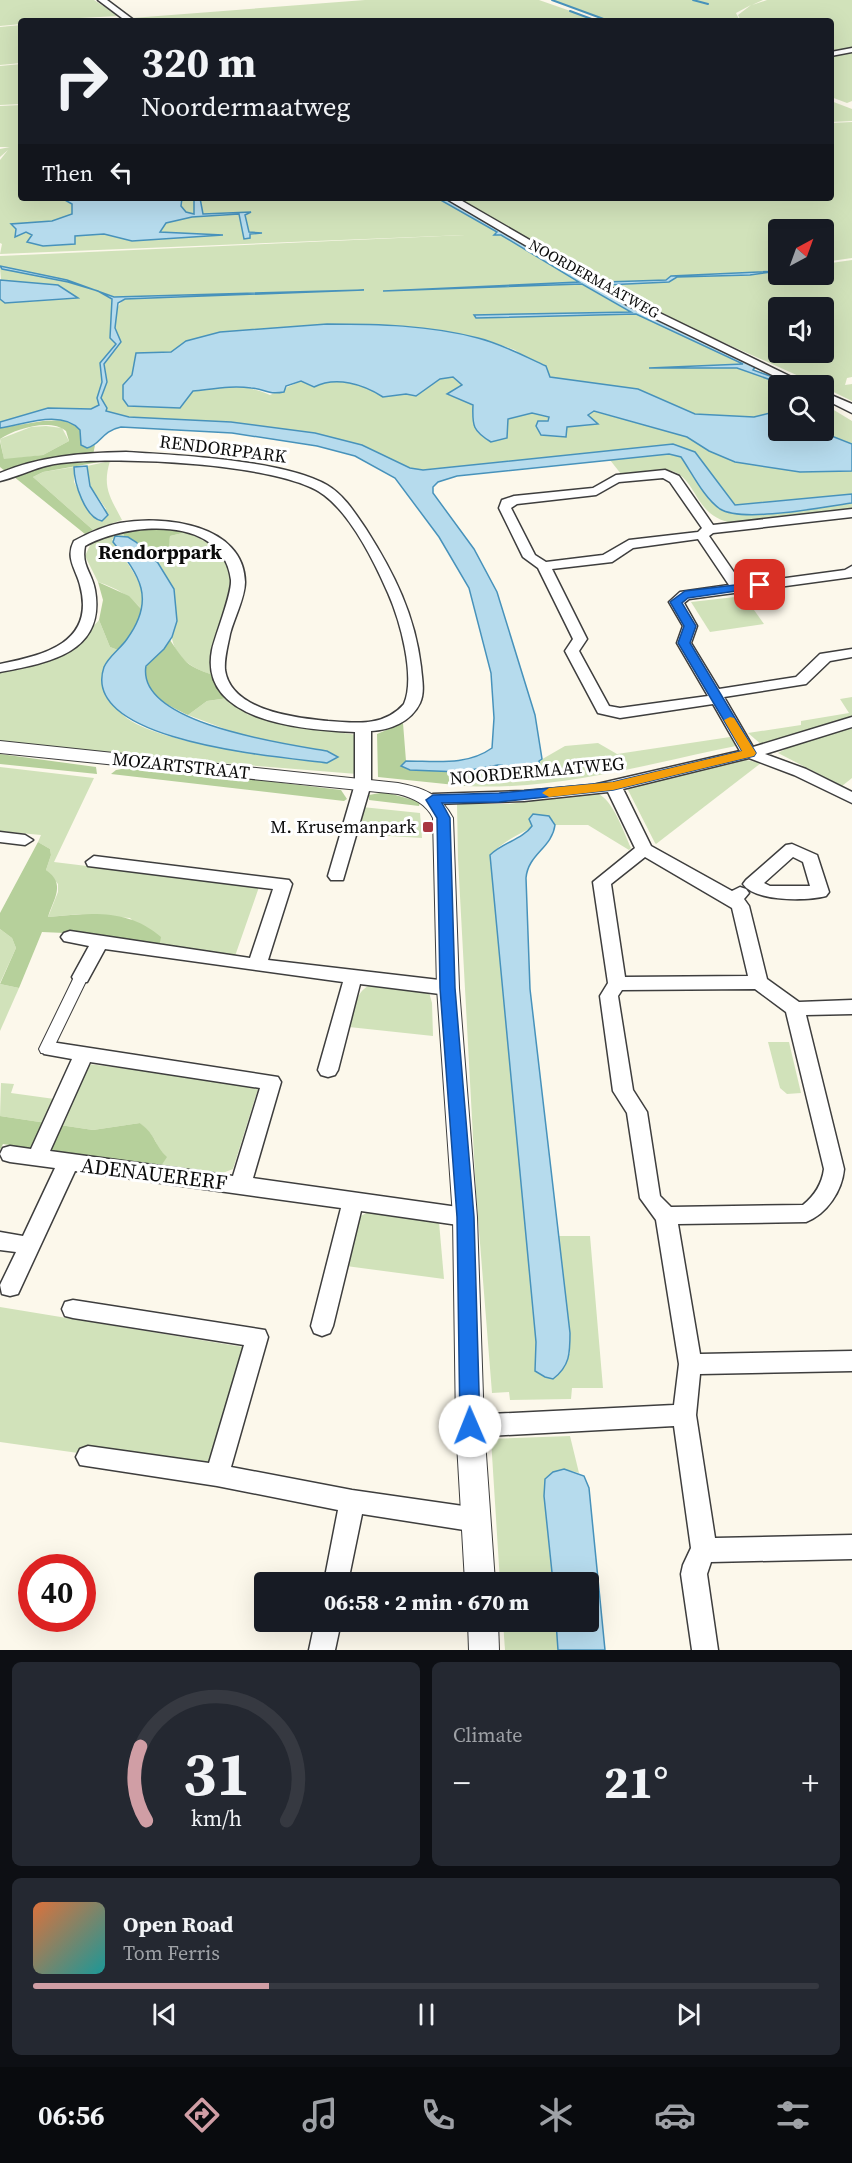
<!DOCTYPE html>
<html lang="en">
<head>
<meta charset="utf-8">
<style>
	:root { --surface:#171b24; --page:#242831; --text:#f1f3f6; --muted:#9ea1a6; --line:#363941; --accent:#d09ea5 }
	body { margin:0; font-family:"Source Serif 4",serif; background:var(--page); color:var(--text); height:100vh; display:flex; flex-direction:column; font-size:22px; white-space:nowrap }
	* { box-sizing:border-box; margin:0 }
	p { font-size:20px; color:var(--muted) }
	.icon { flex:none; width:33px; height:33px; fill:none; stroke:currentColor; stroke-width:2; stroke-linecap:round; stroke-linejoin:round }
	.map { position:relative; height:1650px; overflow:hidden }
	.drawer { display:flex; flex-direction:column; gap:12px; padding:12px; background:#0d0f14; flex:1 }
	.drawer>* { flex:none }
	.top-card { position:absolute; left:18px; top:18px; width:816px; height:183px; border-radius:6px; box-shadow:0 6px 24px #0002; background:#171b24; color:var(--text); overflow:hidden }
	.needle { width:39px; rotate:41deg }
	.tools { position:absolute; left:768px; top:219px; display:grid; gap:12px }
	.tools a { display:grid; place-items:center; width:66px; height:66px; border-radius:6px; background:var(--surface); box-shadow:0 6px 24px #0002; font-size:30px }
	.speed { position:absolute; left:18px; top:1554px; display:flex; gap:12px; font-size:30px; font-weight:700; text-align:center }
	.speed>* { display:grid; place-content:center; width:78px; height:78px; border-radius:50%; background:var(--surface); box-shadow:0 6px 24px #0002; line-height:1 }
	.speed .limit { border:9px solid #d22; background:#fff; color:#111 }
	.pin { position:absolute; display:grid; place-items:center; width:51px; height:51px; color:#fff; margin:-26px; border-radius:12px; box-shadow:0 3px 9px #0006 }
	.me { position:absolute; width:66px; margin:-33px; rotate:359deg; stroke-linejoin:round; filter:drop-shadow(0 0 4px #0008) }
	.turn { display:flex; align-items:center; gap:21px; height:126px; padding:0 24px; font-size:27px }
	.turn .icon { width:78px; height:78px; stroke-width:2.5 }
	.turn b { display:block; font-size:42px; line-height:51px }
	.then { display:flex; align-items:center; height:57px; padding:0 24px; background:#0003; gap:12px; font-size:22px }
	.big { font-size:45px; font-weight:800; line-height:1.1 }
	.drawer .card { flex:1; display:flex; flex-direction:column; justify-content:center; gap:9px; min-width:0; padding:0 21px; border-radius:9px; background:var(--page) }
	.drawer .dial { align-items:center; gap:0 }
	.dial svg { height:156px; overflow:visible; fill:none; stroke:var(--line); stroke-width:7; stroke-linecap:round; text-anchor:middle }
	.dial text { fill:var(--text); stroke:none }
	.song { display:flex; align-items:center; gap:18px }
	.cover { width:72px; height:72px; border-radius:9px; background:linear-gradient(135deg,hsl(20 70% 55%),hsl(180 70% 35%)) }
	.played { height:6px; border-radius:3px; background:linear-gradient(90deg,var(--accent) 30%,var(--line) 30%) }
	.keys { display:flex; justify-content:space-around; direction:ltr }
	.heat { display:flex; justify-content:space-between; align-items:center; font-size:33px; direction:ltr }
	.drawer .tiles { flex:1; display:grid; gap:12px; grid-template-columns:1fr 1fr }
	.card:last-child { grid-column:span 2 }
	.trip { position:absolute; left:254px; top:1572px; width:345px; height:60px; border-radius:6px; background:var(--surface); box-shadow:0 6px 24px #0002; font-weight:800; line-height:60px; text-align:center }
	.menu { display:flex; height:96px; justify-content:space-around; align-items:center; background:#090b0e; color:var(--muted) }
	.menu .icon { width:42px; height:42px }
	.menu .selected { color:var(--accent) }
	.menu b { font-size:27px; color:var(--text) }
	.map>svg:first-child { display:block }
	.green { fill:#d1e2ba; fill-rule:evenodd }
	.forest { fill:#b6d09b }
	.water { fill:#b6dbed; stroke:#4792bb; stroke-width:1.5 }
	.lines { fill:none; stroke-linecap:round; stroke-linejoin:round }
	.stream { stroke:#4792bb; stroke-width:2 }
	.pedestrian-casing { stroke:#3e3e3e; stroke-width:2 }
	.minor-casing { stroke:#3e3e3e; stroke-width:3 }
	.tertiary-casing { stroke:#3e3e3e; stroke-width:2 }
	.pedestrian { fill:#fff; fill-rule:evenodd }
	.minor { fill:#fff; fill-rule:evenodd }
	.tertiary { fill:#fff; fill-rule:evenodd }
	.route { fill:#1a73e8; stroke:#114b97; stroke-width:1.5 }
	.slow { fill:#f59e0b }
	.poi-dot { fill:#a83641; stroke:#fff; stroke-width:2 }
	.labels { text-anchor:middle; stroke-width:6; stroke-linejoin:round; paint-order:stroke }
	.far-street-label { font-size:15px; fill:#0b0b0b; stroke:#fff }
	.street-label { font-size:18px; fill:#0b0b0b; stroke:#fff }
	.poi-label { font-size:18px; fill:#0b0b0b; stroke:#fff; text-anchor:end }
	.neighbourhood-label { font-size:20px; font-weight:bold; fill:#0b0b0b; stroke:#fff }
	.near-street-label { font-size:21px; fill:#0b0b0b; stroke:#fff }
</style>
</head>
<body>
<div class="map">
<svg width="852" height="1650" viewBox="0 0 852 1650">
	<rect width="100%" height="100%" fill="#fcf8eb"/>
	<!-- green -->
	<g class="green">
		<polygon points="0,0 94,0 119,16 21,21 21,24 0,26"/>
		<polygon points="365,0 539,0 599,21 137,21 132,18"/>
		<polygon points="553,0 763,0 752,5 767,0 852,0 852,49 831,53 831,21 741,21 738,15 751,5 736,13 740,21 610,21"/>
		<polygon points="21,25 21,63 0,65 0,27"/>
		<polygon points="852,53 852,101 847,103 831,97 831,57"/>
		<polygon points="21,64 21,104 0,105 0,66"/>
		<polygon points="831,101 852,109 852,121 831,122"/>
		<path d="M21,105V198H438L498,233L494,235H501L580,282L383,291L582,284L633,313L474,316L636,314L744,365L649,368H737L785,385L778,386V411L754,417L695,414L638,389L550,377L515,350L480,338L404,326L327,324L220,332L186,341L171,352H152L132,375L124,399L127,406L180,408L193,391C221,388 245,383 270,395L301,381L314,387C336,376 363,384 383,397L406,394L416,396L440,379L453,377L462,385L447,394L473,405C472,426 473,431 491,442L506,431L508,419L532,413L550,417L538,429L541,435L566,427L597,424L588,415L593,411L687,437L709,451L800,472L852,471V494L735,505L695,452L673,444L423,470L410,468L362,445L315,433L231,422L129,417L105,411L101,398L107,382L104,364L120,342C112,331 112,307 125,299L363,290L114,297L67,280L0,266V256L465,235L0,254L2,244L0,243V160L8,150L0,157V149L10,147H0V106Z"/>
		<polygon points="852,122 852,258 824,262 824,230 778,230 778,269 746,274 671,276 666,280 605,282 457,198 831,198 831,123"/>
		<path d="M852,260V377L847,378L845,385L852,384V401C787,369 716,341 650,308C637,302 614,293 608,283L668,282L677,277L750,275L778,271V274H824V264ZM778,308H824V352H778Z"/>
		<path d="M0,268L68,282L98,291L112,299L110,338L116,344L100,363L102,382L97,398L99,405L91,409L48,408L0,422V299C11,306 60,298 77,298L58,285L1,280Z"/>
		<polygon points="824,404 852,421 852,444 819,431 824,430"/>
		<polygon points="46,426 62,428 69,441 43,455 4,460 0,439 31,427"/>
		<path d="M669,454L681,457C692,473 704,498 720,509C741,523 824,507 852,503V510L734,523C694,518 698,479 672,471C657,467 636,473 621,474L610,460Z"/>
		<path d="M110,461C102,487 110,497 122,520L93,530L33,477L43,472L74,467V482L91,515L106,509L90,486L87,466Z"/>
		<path d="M122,527L124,536L112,539C125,564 147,581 143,611C131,596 116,588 98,582L85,556L93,539Z"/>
		<path d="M187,532L223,551L232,575L212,662L213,675C140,652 192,604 158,563L166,560L170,536Z"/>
		<polygon points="744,596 764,624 710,632 691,602"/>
		<path d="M99,620L110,647L118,650L104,666C109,680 112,698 119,710C139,743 288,758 327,763V751L249,738L188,715L207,701L228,698L247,714L272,722L357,735V774L109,754L0,742V673L82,639Z"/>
		<polygon points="852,697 852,718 762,745 748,733 801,725 801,721 849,713 840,699"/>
		<polygon points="852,728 852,778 842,786 778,753 793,745"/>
		<path d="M730,737L736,746C646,764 557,791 465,786L470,771C493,766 506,763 527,776L539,761L565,746L598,743L617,754Z"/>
		<polygon points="746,760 761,763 656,844 655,843 627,788"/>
		<polygon points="0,767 94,778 54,862 259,887 235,956 159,947 130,918 81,914 48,917 58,892 58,884 46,870 51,855 50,849 38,842 41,835 0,831"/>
		<path d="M597,793C614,801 623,831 631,848L629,850L588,825H555L553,820C531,827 507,838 490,855L537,1347L570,1354L558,1236H590L603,1388H572L571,1399L510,1400L509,1392L492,1393L476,1193L458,859L457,804H507Z"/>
		<polygon points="362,807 420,813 422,838 354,834"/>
		<polygon points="0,929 12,938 16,948 0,983"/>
		<polygon points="0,984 19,988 0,1031"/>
		<path d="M371,985L429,992L432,1003L433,1036L349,1027C353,1013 355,990 371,985Z"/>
		<polygon points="768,1042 789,1042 801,1093 787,1094 780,1088"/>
		<path d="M72,1062L244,1083L258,1089L233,1169L215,1176L159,1169C159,1144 158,1140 140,1123L93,1130L0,1116L1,1083L14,1084L11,1093L69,1101Z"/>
		<polygon points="370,1211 439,1222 444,1279 346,1266 359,1217"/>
		<polygon points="0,1307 243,1347 206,1471 0,1442"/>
		<polygon points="570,1436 579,1473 564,1469 553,1472 544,1496 553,1582 500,1582 491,1439"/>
		<polygon points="503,1622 556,1622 558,1650 505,1650"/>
	</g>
	<!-- forest -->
	<g class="forest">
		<path d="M64,420L70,422L80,430V441L91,447L95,445L93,455L31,462L5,471L0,467V441L4,459L43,455L69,441L66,431C50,418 15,429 0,439V428L43,421Z"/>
		<polygon points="81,461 105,461 43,472 33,477 93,530 85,534 13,476 44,465"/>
		<polygon points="147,525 187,532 170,536 168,555 158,563 136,542 124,536 122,527"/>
		<polygon points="98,582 129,596 143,611 127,640 118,650 110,647 99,620 103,600"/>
		<path d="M170,640C185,662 186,666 213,675L220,690L228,698L207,701L188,715C171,707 134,690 147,665C152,655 164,650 170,640Z"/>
		<polygon points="403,723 406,761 401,766 410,770 470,771 465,786 378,777 377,734"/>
		<polygon points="0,754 96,767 97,774 0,764"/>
		<polygon points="127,768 199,773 341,790 347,799 344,801 111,774 116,770"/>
		<polygon points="385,792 420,802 419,806 369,800 369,795"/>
		<path d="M38,842L50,849L51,855L46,870C66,884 54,898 48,917C90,913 128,908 161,937L159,947L87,934L42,932L19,988L0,984L16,948L12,938L0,929V913Z"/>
		<path d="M0,1116L93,1130L140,1123C157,1136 154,1145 167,1157L159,1169L3,1144L0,1150Z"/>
	</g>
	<!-- water -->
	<g class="water">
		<polygon points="49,198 182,198 181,206 186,212 194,214 194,198 200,198 203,214 251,212 245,215 249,232 262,233 250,234 250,238 244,239 239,214 192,217 166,223 160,232 223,235 132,241 104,234 75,236 75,244 43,246 27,242 32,235 26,232 15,237 16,229 11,224 52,221 72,214 72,204 65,200"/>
		<polygon points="437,198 445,198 482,218 635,309 756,366 753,370 796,385 785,385 737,368 649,368 743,364 636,314 476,318 474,315 631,312 582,284 383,291 579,282 501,235 494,235 497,232"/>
		<polygon points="454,198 605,282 666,280 671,276 778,271 750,275 677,277 669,282 606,285"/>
		<path d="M0,266L67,280L114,297L364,290L125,299L118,303L115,328L121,342L104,364L107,382L101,398L107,408L106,411L129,417L231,422L315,433L362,445L410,468L423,470L673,444L695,452L735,505L852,494V503C824,507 742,523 720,509C704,498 692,473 681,457L669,454L457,476L438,482L433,487V493L474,549L497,592L535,715L542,759L539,761L541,773L532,778L508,766L498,765L460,772L410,770L401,766L406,761C436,761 467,766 492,748L494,718L491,673L469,588L439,537L395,478L355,456L317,446L232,433L121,427C101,431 101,445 87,448L81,445L80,430C61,409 23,425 0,428V422L48,408L91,409L99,405L97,398L102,382L100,363L116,344L110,338L112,299L98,291L68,282L2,269Z"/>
		<polygon points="0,280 58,285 78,298 5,303 0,299"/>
		<path d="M327,324C377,324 429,325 478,338C502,344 524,356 546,366L550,377L638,389L695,414L754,417L778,411V430L819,431L852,444V471L800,472L735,462L709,451L687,437L594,411L588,415L598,424L567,427L566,437L541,435L536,426L538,421H548L549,417L532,413L508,419L507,438L491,442C473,431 472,426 473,405L447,394L462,385L453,377L440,379L416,396L406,394L383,397C363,384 336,376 314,387L301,381L286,386L284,392C267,395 266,389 251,388C232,385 213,389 193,391L180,408L128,406L123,399V385L132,375L136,353L171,352L186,341L220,332Z"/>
		<path d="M87,466L90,486L108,515L102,521C85,518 74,483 74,467Z"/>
		<path d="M115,536L128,537L136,542L158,563L174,589L177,621L172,637L164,649L146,666C136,724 287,744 327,751L338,757L327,763C284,757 78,743 104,667C108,657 121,648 127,639C156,599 140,576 113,542Z"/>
		<path d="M533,814L549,816L555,825C552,848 528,854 526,878L530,989L570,1333C570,1353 570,1366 553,1379L545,1377L535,1371L536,1342L490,855C502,843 523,839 532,826L529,819Z"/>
		<polygon points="564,1469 584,1476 589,1488 605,1650 558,1650 556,1622 588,1622 588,1582 553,1582 544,1496 545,1479 553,1472"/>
	</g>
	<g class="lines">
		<!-- stream -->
		<g class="stream">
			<polyline points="552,0 609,21"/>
			<polyline points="693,0 708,4"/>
			<polyline points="570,11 597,21"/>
		</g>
		<!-- pedestrian casing -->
		<g class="pedestrian-casing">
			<polygon id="pedestrian" points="81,972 86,974 88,977 55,1045 58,1049 56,1053 51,1054 41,1053 39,1049 74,977 76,974"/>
		</g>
		<!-- minor casing -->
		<g class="minor-casing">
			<g id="minor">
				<polygon points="98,0 107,0 135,21 126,21"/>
				<polygon points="852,48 852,52 831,56 831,52"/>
				<polygon points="445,198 457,198 637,302 810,386 795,386 629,306"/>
				<polygon points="824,392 852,404 852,413 824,399"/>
				<path d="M126,452C177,455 284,460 327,485C344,495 355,513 366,529C394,573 415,615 421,667C422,679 425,692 420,703C411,722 390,730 371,731V784L343,880H331L328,876L355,784V732C307,730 198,723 212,650C216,633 232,594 231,580C223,514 127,522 85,546C81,566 92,572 95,590C106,653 48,663 0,672V664C44,655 96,643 80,585C76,569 65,558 74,541C89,533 104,526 120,523C163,515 244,524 245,582C245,598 234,618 230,634C228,645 224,658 225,670C231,711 296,718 328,721C356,723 384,727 404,704C416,677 400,620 388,593C375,563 351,515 324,495C283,463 114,456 61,463C39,465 21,476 0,481V473C41,456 82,453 126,452Z"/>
				<path d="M665,470L679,476L713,525L852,509V517L713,533L709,536L742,584L845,570L852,566V577L689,599L684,603L697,626L691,643L719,689L796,677L820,654L852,649V657L830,661L806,684L724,697L753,747L852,717V727L765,754L806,769L852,792V803L794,775L749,758L623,789L651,846L732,891L740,887L746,889L749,893L744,899L749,906L767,979L799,1002L852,1000V1014L806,1015L844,1169C842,1191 827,1214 806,1222L678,1224L700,1354L852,1351V1371L700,1374L696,1415L715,1538L852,1535V1559L711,1562L707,1574L718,1650H692L681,1574L683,1565L691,1548L674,1426L470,1437L462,1434L458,1426L462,1418L470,1415L674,1405L679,1364L656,1220L640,1198L627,1113L613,1091L600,996L608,983L593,882L635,848L608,792L524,801L433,804L425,799L433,794L524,791L593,785L740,751L713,704L620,718L598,713L565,651L573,639L538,568L523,557L499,508L502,500L514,496L593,488L616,475ZM663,478L670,482L702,528L698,532L629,540L603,555L546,562L535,555L511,508L517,504L596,495L619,482ZM698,539L729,585L680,592L669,602L683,626L677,643L708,696L620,708L609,706L579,651L587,639L552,569L612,562L633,548ZM645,857L732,908L748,976L625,977L611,884ZM755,989L786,1012L824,1169C822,1184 815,1195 803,1205L671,1207L660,1196L647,1112L633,1090L618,996L622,990Z"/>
				<polygon points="0,832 25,835 33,840 25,845 0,842"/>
				<path d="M792,844L817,855L829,892L826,896C807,901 755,902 743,884L746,880L786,845ZM793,857L803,862L810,886H770L764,883Z"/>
				<polygon points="94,856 289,880 292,884 268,960 448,981 454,983 457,988 454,993 448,995 360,984 338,1070 335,1075 328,1077 321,1075 318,1070 343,982 105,949 87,982 75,982 72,977 89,946 64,941 61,937 64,933 70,931 250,958 273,889 88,866 86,862"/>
				<path d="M51,1042L278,1077L281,1082L253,1178L465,1208L472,1211L475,1217L472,1223L465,1226L361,1211L333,1326L330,1333L322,1336L314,1333L311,1326L341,1208L75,1171L18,1294L10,1296L2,1294L0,1285L16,1252L0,1250V1232L23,1236L55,1168L10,1162L3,1160L0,1154L3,1148L10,1146L31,1149L72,1059L44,1054L41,1049L44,1044ZM90,1062L260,1088L233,1176L50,1151Z"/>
				<polygon points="73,1300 265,1330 268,1337 231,1467 352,1490 477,1508 486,1512 489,1520 486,1528 477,1532 362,1514 348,1582 324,1582 338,1510 217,1486 80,1465 76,1457 80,1449 88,1446 209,1463 244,1345 73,1318 65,1316 62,1309 65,1302"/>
				<polygon points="315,1622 341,1622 335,1650 309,1650"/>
			</g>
		</g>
		<!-- tertiary casing -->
		<g class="tertiary-casing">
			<g id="tertiary">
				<path d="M0,741L398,783C424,788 440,794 453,818L459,988L477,1217L484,1426L495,1582H465L456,1426L453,1217L437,988L433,818C426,804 414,798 398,794L0,753Z"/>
				<polygon points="468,1622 498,1622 499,1650 469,1650"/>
			</g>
		</g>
		<!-- pedestrian -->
		<use href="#pedestrian" class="pedestrian"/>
		<!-- minor -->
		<use href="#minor" class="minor"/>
		<!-- tertiary -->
		<use href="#tertiary" class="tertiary"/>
	</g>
	<!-- route -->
	<polygon class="route" points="760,582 764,583 764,587 688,598 682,603 696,626 690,643 756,753 754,756 613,790 499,802 442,803 450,818 455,988 474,1217 480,1426 477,1432 470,1435 463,1432 460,1426 457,1217 440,988 437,818 426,800 433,795 499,793 613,782 742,751 678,643 684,626 670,602 685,591"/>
	<!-- slow -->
	<polygon class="slow" points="730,717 734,718 756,753 754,756 613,790 549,797 542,793 549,788 613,782 742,751 724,720"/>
	<!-- markers -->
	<rect class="poi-dot" x="422" y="821" width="12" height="12" rx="3"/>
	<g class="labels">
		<!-- far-street labels -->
		<g class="far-street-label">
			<text transform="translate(594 279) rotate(29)" y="5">NOORDERMAATWEG</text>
		</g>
		<!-- street labels -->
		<g class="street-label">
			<text transform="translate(223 449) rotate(7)" y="6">RENDORPPARK</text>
			<text transform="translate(181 766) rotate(6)" y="6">MOZARTSTRAAT</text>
			<text transform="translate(537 771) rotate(-5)" y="6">NOORDERMAATWEG</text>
		</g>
		<!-- poi labels -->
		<g class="poi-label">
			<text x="416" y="833">M. Krusemanpark</text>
		</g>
		<!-- neighbourhood labels -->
		<g class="neighbourhood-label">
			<text x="160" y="559">Rendorppark</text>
		</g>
		<!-- near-street labels -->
		<g class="near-street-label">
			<text transform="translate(154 1174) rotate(7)" y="7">ADENAUERERF</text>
		</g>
	</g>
</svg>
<div class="tools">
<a><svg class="needle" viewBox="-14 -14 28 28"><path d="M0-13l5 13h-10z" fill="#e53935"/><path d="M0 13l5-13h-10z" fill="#9ea1a6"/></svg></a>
<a><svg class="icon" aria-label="sound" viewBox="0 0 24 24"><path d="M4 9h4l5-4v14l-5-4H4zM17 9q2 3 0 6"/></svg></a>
<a><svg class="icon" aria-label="search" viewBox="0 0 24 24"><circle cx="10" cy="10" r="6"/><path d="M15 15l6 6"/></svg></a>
</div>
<div class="speed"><div class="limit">40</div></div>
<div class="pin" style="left:760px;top:585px;background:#d93025"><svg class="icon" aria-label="arrive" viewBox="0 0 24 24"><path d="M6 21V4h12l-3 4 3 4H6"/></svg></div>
<svg class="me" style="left:470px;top:1426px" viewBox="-20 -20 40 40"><circle r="19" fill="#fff"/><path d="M0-13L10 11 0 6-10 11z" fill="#1a73e8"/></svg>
<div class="trip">06:58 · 2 min · 670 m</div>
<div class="top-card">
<div class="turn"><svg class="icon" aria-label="right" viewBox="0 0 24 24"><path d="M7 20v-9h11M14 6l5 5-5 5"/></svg><div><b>320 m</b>Noordermaatweg</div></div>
<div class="then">Then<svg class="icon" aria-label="left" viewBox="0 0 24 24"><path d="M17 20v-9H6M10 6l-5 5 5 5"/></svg></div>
</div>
</div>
<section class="drawer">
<div class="tiles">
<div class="card dial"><svg viewBox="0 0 100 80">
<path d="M14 69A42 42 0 1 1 86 69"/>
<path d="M14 69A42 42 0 0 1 11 31" stroke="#d09ea5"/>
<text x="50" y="56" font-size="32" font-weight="700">31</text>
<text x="50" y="72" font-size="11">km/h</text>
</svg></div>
<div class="card"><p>Climate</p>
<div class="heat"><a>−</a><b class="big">21°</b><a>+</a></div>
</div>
<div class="card">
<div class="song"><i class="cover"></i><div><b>Open Road</b><p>Tom Ferris</p></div></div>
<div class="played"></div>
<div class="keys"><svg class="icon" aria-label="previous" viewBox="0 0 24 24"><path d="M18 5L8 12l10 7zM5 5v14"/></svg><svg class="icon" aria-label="pause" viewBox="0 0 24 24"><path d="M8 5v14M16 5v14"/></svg><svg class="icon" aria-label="next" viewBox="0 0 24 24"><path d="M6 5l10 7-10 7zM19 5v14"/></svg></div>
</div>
</div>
</section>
<nav class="menu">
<b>06:56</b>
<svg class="icon selected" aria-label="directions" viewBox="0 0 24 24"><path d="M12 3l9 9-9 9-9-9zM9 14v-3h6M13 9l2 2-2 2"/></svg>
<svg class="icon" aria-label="music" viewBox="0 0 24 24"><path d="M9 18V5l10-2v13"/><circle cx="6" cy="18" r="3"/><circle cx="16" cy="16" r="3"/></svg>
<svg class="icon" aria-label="phone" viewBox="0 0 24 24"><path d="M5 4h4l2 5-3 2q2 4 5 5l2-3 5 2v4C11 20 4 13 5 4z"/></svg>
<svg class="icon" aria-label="climate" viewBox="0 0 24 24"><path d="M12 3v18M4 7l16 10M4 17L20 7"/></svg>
<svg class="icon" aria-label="car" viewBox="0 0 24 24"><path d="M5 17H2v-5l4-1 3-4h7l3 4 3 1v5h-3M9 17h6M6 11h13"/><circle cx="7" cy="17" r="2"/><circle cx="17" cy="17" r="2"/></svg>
<svg class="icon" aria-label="filters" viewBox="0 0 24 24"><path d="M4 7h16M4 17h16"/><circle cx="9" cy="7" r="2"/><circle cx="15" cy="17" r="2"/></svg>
</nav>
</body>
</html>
